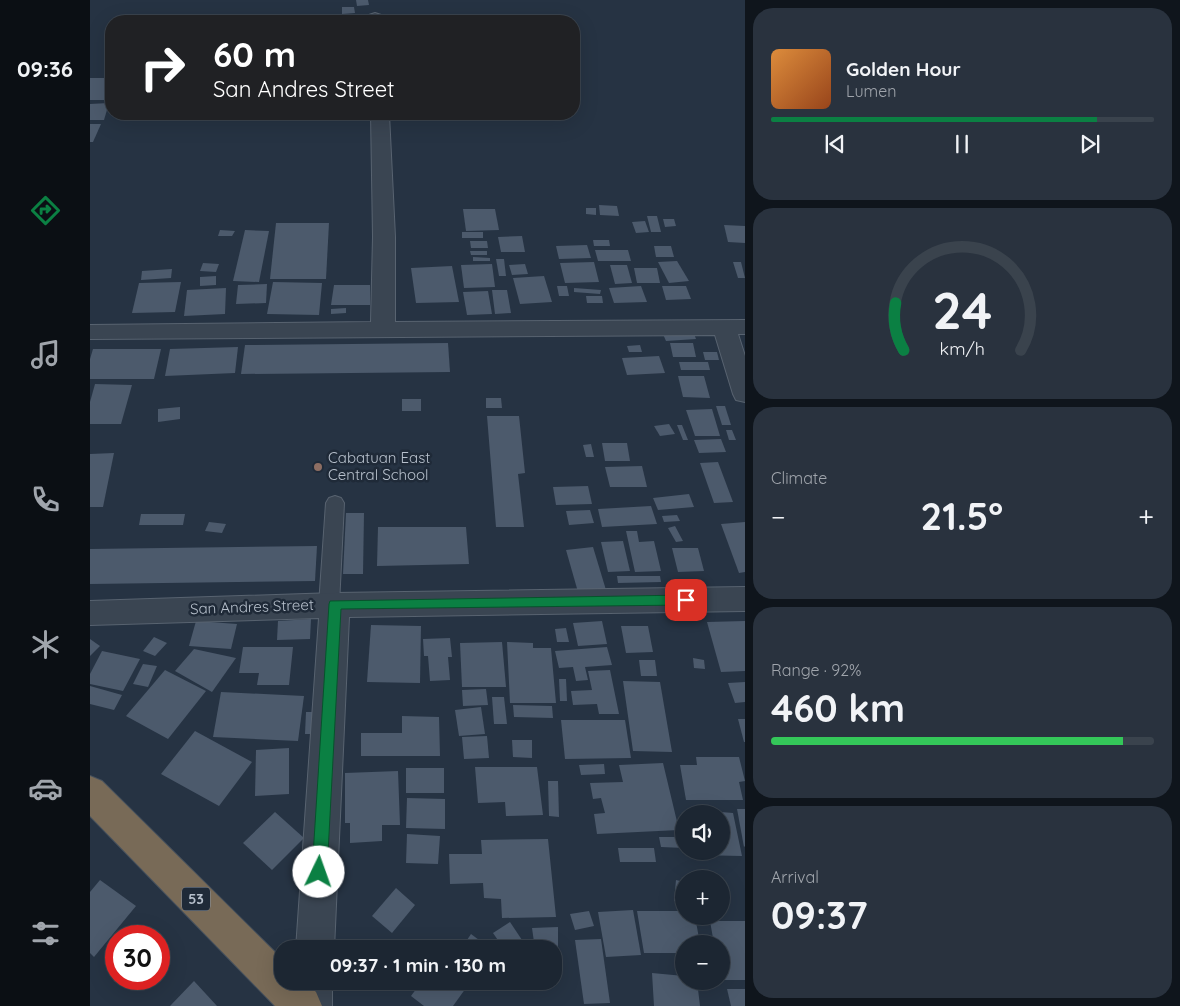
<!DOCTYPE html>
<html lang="en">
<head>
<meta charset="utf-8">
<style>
	:root { --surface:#1c2632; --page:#29323e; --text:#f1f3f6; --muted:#a0a5ac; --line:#3a434d; --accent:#0b8043 }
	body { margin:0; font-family:Quicksand,sans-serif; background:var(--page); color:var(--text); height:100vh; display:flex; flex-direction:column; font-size:19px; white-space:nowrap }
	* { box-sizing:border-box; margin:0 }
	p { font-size:16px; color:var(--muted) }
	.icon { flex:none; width:28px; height:28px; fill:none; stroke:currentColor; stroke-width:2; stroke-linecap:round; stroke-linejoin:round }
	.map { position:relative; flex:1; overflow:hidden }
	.panel { display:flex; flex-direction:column; gap:8px; padding:8px; background:#0f151c; width:435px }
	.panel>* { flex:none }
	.guide { position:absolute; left:15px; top:15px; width:475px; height:105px; border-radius:20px; box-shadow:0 5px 20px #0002,0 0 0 1px var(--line); background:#202124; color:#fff; overflow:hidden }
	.controls { position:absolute; left:585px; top:805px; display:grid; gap:10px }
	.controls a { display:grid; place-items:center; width:55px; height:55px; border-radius:50%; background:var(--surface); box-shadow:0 5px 20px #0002,0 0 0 1px var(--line); font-size:25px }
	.speed { position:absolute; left:15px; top:925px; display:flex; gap:10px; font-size:25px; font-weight:700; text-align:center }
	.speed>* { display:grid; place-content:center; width:65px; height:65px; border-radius:50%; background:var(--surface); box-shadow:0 5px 20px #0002,0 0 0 1px var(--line); line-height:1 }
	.speed .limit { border:8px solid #d22; background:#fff; color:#111 }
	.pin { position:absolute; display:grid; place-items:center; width:42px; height:42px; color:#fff; margin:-21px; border-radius:10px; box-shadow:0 2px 8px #0006 }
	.me { position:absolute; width:55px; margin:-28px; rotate:3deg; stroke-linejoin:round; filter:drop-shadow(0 0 4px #0008) }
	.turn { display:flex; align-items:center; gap:18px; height:105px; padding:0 25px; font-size:22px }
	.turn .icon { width:65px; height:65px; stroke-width:2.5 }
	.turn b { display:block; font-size:35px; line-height:42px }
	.big { font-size:38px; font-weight:700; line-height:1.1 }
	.panel .tile { flex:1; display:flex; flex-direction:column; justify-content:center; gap:8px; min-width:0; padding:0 18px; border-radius:20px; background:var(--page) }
	.panel .dial { align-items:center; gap:0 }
	.dial svg { height:130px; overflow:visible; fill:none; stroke:var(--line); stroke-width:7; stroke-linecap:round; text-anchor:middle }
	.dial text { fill:var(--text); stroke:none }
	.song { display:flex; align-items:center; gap:15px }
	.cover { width:60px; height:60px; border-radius:8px; background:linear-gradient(135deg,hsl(30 70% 55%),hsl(20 70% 35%)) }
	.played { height:5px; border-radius:2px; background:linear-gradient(90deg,var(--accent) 85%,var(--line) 85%) }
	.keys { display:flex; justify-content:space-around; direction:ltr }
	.heat { display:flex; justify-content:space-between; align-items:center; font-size:28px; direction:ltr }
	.charge { height:8px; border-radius:4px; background:linear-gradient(90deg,#34c759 92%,var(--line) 0) }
	.trip { position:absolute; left:184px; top:940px; width:288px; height:50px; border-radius:20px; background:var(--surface); box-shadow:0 5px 20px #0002,0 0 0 1px var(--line); font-weight:700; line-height:50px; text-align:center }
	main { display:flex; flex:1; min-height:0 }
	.tab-bar { display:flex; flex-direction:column; width:90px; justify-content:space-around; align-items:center; background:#0b0f14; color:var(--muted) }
	.tab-bar .icon { width:35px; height:35px }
	.tab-bar .current { color:var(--accent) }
	.tab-bar b { font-size:22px; color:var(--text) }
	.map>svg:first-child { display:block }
	.building { fill:#4c5a6c }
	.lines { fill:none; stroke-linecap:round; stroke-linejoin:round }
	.lane-casing { stroke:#586370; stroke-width:2 }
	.street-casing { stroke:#586370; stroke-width:2 }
	.highway-casing { stroke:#45505d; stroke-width:2 }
	.lane { fill:#3a4552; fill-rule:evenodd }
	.street { fill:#3a4552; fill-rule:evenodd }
	.highway { fill:#786a57; fill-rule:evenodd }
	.route { fill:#0b8043; stroke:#07532c }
	.education-dot { fill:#8d6e63; stroke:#1f2a38; stroke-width:2 }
	.labels { text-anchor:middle; stroke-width:5; stroke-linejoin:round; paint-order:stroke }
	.shield { fill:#1f2a38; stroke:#8993a0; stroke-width:1 }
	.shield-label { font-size:14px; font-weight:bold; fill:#b7c0cc }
	.poi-label { font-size:15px; fill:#b7c0cc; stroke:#1f2a38; text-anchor:start }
	.street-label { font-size:15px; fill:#b7c0cc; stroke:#1f2a38 }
</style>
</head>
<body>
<main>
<nav class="tab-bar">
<b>09:36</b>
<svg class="icon current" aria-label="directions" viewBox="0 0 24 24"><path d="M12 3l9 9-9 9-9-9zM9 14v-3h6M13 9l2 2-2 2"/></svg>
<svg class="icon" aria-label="music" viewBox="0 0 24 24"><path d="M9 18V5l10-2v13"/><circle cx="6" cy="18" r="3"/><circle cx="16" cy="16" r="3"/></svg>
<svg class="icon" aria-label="phone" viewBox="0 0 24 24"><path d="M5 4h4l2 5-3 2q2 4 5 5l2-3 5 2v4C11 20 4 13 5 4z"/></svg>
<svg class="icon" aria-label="climate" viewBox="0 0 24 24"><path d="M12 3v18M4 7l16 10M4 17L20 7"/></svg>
<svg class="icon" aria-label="car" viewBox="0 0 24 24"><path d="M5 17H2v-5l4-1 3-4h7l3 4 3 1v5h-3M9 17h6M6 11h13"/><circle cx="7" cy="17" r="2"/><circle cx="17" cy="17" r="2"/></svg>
<svg class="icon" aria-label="filters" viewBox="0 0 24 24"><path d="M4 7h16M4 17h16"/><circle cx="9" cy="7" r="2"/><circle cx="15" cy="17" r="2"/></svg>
</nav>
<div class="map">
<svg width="655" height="1006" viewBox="0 0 655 1006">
	<rect width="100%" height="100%" fill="#263343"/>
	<!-- building -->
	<g class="building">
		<polygon points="266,0 278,0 279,5 267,6"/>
		<polygon points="252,7 264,7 265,13 252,14"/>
		<polygon points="0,78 21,78 21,91 17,100 0,100"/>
		<polygon points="19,103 14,120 0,120 0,104"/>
		<polygon points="0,124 11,124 3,142 0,142"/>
		<polygon points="509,205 527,206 529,216 510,215"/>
		<polygon points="496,208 506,208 506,215 496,214"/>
		<polygon points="373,209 405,209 409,230 376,231"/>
		<polygon points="557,216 567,216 571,232 561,232"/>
		<polygon points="573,219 584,219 586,226 575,227"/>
		<polygon points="555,221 559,232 546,233 542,222"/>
		<polygon points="186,223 239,223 236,279 180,279"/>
		<polygon points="634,225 655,226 655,243 638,242"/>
		<polygon points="130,230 145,231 142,236 128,236"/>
		<polygon points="155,230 179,231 169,282 143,281"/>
		<rect x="372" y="232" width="21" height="6"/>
		<polygon points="432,236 435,252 411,252 408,237"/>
		<polygon points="503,240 519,240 520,246 504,246"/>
		<polygon points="380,241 397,241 398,248 381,248"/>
		<polygon points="497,245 501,258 469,259 466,246"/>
		<polygon points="564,246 581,246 584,257 566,257"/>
		<polygon points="505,250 538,250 541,261 508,261"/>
		<polygon points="380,251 397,251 397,255 381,255"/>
		<polygon points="383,257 400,258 400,261 383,261"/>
		<polygon points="406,259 414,259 416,276 409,276"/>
		<polygon points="587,261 599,281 579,283 568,262"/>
		<polygon points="504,262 509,282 475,283 470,263"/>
		<polygon points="643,262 651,262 655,278 648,278"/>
		<polygon points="113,263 129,264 126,272 110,271"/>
		<polygon points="402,264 405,287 374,288 371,265"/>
		<polygon points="435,264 438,274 422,275 419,265"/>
		<polygon points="520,265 537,265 542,283 525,284"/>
		<polygon points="362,266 369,302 326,303 321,268"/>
		<polygon points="544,268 567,268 570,283 547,283"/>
		<polygon points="82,269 81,278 51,280 52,271"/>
		<polygon points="126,276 126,285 110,286 110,277"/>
		<polygon points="454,276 462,302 430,304 423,278"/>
		<polygon points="91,282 85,312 42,313 49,283"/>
		<polygon points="183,282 232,283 229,315 177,314"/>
		<polygon points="177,284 176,303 146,304 148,285"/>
		<polygon points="244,285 280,285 280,305 241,305"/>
		<polygon points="467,286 477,286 479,296 469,296"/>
		<polygon points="551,286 557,302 524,303 519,288"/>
		<polygon points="572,286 596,286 601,299 576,300"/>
		<polygon points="136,288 135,314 94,316 97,290"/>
		<polygon points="484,288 511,290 510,294 484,292"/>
		<polygon points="402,290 417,290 421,313 405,314"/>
		<polygon points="398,291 402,314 377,315 373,292"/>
		<polygon points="496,296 512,296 513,303 497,303"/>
		<polygon points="256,308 256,313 241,314 241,309"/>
		<polygon points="603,331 606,339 576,341 572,332"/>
		<polygon points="358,343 360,372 151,374 155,345"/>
		<polygon points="580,343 603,343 606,357 583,357"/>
		<polygon points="550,345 552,352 539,352 537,346"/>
		<polygon points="148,347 145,373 75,376 80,349"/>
		<polygon points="3,349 71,349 64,379 0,379 0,359"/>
		<polygon points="613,352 627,352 629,360 615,360"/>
		<polygon points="569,356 575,373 537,375 532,358"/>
		<polygon points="589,362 618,362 620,370 591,370"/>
		<polygon points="588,376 614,376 620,398 593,397"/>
		<polygon points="5,384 42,385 31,424 0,424 0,402"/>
		<polygon points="396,398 411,398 412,408 396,408"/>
		<rect x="312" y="399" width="19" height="12"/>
		<polygon points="626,406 635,406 641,425 632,425"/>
		<polygon points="90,407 90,419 68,422 68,409"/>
		<polygon points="622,409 630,436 605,436 596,410"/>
		<polygon points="397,416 429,416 435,473 428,474 434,527 406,527"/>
		<polygon points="579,424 585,434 570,436 564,426"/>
		<polygon points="587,425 592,425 598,440 593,440"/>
		<polygon points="636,430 642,430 646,440 639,440"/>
		<polygon points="631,439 636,452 609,453 604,440"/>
		<polygon points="512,443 537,443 540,461 515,461"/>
		<polygon points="501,444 504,457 496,457 493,445"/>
		<polygon points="24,453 13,507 0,507 0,454"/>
		<polygon points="628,462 643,502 624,503 610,463"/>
		<polygon points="552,466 557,487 520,487 515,467"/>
		<polygon points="498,486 502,504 466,505 463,487"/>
		<polygon points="599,494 604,507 568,510 563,498"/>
		<polygon points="561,506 567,524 512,527 508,509"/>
		<polygon points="500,510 504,523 479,525 476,511"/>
		<polygon points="256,513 274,513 273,574 253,574"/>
		<polygon points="51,514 95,514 93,525 49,525"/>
		<polygon points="587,515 590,521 574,522 572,516"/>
		<polygon points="119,522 136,524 132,533 115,531"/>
		<polygon points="655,522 655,572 649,573 631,524"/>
		<polygon points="585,526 593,541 586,542 578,528"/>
		<polygon points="288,527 376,527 379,564 287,566"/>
		<polygon points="536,531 547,531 549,542 564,541 571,571 545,572"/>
		<polygon points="533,541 540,571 518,572 511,542"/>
		<polygon points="227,546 225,581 0,584 0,549"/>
		<polygon points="503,547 516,590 488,592 476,550"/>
		<polygon points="582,548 608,548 614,571 588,572"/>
		<polygon points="527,576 570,576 571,582 528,583"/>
		<polygon points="221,619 220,639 187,640 188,621"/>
		<polygon points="106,621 147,624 141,649 99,646"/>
		<polygon points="512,621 517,644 488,646 483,623"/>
		<polygon points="655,621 655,671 631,672 617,622"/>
		<polygon points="281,625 331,626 330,683 277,682"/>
		<polygon points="531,626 558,626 563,652 536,653"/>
		<polygon points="476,628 479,642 467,642 465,629"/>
		<polygon points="64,637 77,643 65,656 53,651"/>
		<polygon points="360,638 362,657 358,657 360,680 340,681 338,656 334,656 333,639"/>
		<polygon points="0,639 10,646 0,656"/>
		<polygon points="412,642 416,687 372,687 370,643"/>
		<polygon points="417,642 443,643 443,648 461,648 466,703 420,703"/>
		<polygon points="153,647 203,647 199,685 167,685 169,673 149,673"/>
		<polygon points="517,647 522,665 495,667 498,680 486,681 483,667 469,668 465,651"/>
		<polygon points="104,649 146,658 122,692 85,671"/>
		<polygon points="12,651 50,659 33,691 0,684 0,674"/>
		<polygon points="603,658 614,660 615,669 604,668"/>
		<polygon points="549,660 565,660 567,676 551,676"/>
		<polygon points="53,664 67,666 58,687 43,684"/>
		<polygon points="75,670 116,691 78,739 36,716"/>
		<polygon points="520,670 529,714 509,714 507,704 483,705 481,691 502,690 498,671"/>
		<polygon points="469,679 476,679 477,701 470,701"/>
		<polygon points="533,681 570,682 582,752 543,751"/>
		<polygon points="655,682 655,702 645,703 638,683"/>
		<polygon points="0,686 32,695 24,710 0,704"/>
		<polygon points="396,689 398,705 373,706 372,690"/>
		<polygon points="131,692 214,696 208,741 123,737"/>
		<polygon points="402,697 414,697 417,724 404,724"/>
		<polygon points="423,705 462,706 463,718 424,717"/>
		<polygon points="391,707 395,734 369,736 365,710"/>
		<polygon points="216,712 228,712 226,734 215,734"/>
		<polygon points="312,716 349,717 350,756 271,756 271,733 312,733"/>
		<polygon points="648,719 655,719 655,742 654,742"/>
		<polygon points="471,720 535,720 541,758 475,759"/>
		<polygon points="105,731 162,762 129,806 71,774"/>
		<polygon points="397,736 399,758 374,759 372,737"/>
		<polygon points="422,740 442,740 442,758 423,757"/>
		<polygon points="199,748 199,794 165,796 166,750"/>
		<polygon points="606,757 649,757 655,781 649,782 653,800 596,800 590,765 607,765"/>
		<polygon points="573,763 589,830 507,834 504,814 515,813 511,798 503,799 500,783 533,782 529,765"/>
		<polygon points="514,764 515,774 491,775 489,765"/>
		<polygon points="385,767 447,767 453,815 416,816 415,802 388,803"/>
		<rect x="316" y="768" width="38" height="25"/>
		<polygon points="308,771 310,825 292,825 292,841 260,843 260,823 255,823 255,773"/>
		<polygon points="458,781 468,781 469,817 459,816"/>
		<polygon points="317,798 355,799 355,829 316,828"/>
		<polygon points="647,809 655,809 655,846 654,847"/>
		<polygon points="185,812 214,838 182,870 153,843"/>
		<polygon points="631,812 643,813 652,856 605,855 605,851 631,851"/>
		<polygon points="317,834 350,836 348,864 316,863"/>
		<polygon points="569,837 594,837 594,848 571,847"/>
		<polygon points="458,839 466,917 412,918 411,899 394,898 393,883 360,884 359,854 392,854 391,840"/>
		<polygon points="528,848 564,848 566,862 530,862"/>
		<polygon points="10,880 46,906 4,957 0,953 0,892"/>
		<polygon points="586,880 594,882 594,903 584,901"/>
		<polygon points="306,888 325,905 302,933 282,916"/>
		<polygon points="543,910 551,955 516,957 508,912"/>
		<polygon points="499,911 504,926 485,930 480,914"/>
		<polygon points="547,911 594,911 594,916 605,916 610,944 594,944 594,953 554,953"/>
		<polygon points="620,921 655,921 655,980 631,980 631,944 624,944"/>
		<polygon points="420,922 438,949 414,949 403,933"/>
		<polygon points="468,927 468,959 462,959 462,949 445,949 442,928"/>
		<polygon points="381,934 401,949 371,949"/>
		<polygon points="511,939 520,1003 494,1004 485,940"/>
		<polygon points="562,973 594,976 594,981 607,981 610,1006 564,1006"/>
		<polygon points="104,981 127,1006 80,1006"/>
		<polygon points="332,981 381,981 363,1006 334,1006 321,996"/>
		<polygon points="637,989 655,989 655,1006 641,1006"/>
	</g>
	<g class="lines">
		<!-- lane casing -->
		<g class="lane-casing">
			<polygon id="lane" points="245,496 251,498 254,503 249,605 246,610 239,613 232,610 229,605 236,503 239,498"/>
		</g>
		<!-- street casing -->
		<g class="street-casing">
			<g id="street">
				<polygon points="285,13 291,15 293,21 277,21 279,15"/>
				<polygon points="281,114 299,114 305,237 305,322 655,320 655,334 648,334 655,356 655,402 646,400 643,394 625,335 0,339 0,325 281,322 283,237"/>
				<polygon points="655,587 655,611 259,617 244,949 206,949 229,618 0,625 0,601 245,593"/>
				<polygon points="204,981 242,981 242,1006 202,1006"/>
			</g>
		</g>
		<!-- highway casing -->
		<g class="highway-casing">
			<polygon id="highway" points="0,776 12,781 192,959 192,981 215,981 226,992 232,1006 185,1006 0,816"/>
		</g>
		<!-- lane -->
		<use href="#lane" class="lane"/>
		<!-- street -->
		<use href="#street" class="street"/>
		<!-- highway -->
		<use href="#highway" class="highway"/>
	</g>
	<!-- route -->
	<polygon class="route" points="596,595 601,596 603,600 601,603 596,605 251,609 237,872 235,877 229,880 224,877 222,872 239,604 240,601"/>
	<!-- markers -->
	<circle class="education-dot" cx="228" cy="467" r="5"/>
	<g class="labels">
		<!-- shield labels -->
		<rect class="shield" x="92" y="887.5" width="28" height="23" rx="4"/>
		<g class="shield-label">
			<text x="106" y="904">53</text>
		</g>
		<!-- poi labels -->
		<g class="poi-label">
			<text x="238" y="463">Cabatuan East<tspan x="238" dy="17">Central School</tspan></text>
		</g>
		<!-- street labels -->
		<g class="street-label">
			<text transform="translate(162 607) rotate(-2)" y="5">San Andres Street</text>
		</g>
	</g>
</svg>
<div class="controls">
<a><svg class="icon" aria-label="sound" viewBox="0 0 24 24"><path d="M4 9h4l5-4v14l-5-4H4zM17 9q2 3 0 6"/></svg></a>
<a>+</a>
<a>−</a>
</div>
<div class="speed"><div class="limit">30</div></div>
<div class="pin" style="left:596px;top:600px;background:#d93025"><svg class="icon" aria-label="arrive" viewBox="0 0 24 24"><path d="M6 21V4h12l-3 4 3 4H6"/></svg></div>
<svg class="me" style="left:229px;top:872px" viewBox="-20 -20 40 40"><circle r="19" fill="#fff"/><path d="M0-13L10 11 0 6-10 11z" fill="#0b8043"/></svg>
<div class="trip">09:37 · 1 min · 130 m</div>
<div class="guide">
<div class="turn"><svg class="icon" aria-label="right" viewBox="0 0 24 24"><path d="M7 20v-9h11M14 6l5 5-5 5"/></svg><div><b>60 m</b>San Andres Street</div></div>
</div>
</div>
<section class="panel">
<div class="tile">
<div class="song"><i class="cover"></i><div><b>Golden Hour</b><p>Lumen</p></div></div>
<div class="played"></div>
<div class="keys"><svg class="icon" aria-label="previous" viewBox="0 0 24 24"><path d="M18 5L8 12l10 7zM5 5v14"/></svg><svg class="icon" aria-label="pause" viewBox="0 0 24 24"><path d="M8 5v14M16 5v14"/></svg><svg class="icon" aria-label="next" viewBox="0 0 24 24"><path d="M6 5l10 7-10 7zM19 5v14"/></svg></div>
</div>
<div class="tile dial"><svg viewBox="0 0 100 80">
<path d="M14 69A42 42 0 1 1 86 69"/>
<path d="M14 69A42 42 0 0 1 9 40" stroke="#0b8043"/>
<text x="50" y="56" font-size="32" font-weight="700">24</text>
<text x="50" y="72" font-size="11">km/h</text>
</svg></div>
<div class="tile"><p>Climate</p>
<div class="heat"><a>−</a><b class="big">21.5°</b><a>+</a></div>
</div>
<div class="tile"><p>Range · 92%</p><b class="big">460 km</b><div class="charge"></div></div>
<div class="tile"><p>Arrival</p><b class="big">09:37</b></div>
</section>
</main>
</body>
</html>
